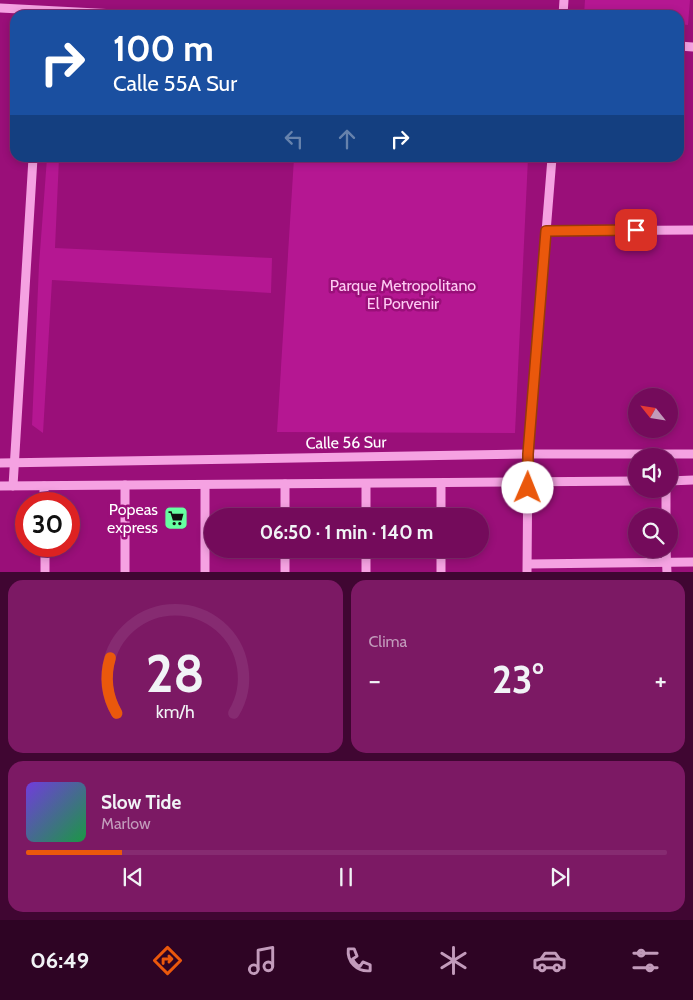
<!DOCTYPE html>
<html lang="es">
<head>
<meta charset="utf-8">
<style>
	:root { --surface:#740b5b; --page:#7c1964; --text:#f1f3f6; --muted:#c29bbb; --line:#862b71; --accent:#ea580c }
	body { margin:0; font-family:Cabin,sans-serif; background:var(--page); color:var(--text); height:100vh; display:flex; flex-direction:column; font-size:19px; white-space:nowrap }
	* { box-sizing:border-box; margin:0 }
	p { font-size:16px; color:var(--muted) }
	.icon { flex:none; width:28px; height:28px; fill:none; stroke:currentColor; stroke-width:2; stroke-linecap:round; stroke-linejoin:round }
	.map { position:relative; height:572px; overflow:hidden }
	.details { display:flex; flex-direction:column; gap:8px; padding:8px; background:#400632; flex:1 }
	.details>* { flex:none }
	.top-card { position:absolute; left:10px; top:10px; width:674px; height:152px; border-radius:15px; box-shadow:0 2px 8px #0003,0 0 0 1px var(--line); background:#1a4fa0; color:#fff; overflow:hidden }
	.needle { width:32px; rotate:300deg }
	.fabs { position:absolute; left:628px; top:388px; display:grid; gap:10px }
	.fabs a { display:grid; place-items:center; width:50px; height:50px; border-radius:50%; background:var(--surface); box-shadow:0 2px 8px #0003,0 0 0 1px var(--line); font-size:25px }
	.speed { position:absolute; left:15px; top:492px; display:flex; gap:10px; font-size:25px; font-weight:700; text-align:center }
	.speed>* { display:grid; place-content:center; width:65px; height:65px; border-radius:50%; background:var(--surface); box-shadow:0 2px 8px #0003,0 0 0 1px var(--line); line-height:1 }
	.speed .limit { border:8px solid #d22; background:#fff; color:#111 }
	.pin { position:absolute; display:grid; place-items:center; width:42px; height:42px; color:#fff; margin:-21px; border-radius:10px; box-shadow:0 2px 8px #0006 }
	.me { position:absolute; width:55px; margin:-28px; rotate:1deg; stroke-linejoin:round; filter:drop-shadow(0 0 4px #0008) }
	.turn { display:flex; align-items:center; gap:18px; height:105px; padding:0 20px; font-size:22px }
	.turn .icon { width:65px; height:65px; stroke-width:2.5 }
	.turn b { display:block; font-size:35px; line-height:42px }
	.lanes { display:flex; align-items:center; height:48px; padding:0 20px; background:#0003; justify-content:center; gap:25px; direction:ltr }
	.lanes .off { opacity:.35 }
	.big { font-size:38px; font-weight:700; line-height:1.1 }
	.details .widget { flex:1; display:flex; flex-direction:column; justify-content:center; gap:8px; min-width:0; padding:0 18px; border-radius:15px; background:var(--page) }
	.details .dial { align-items:center; gap:0 }
	.dial svg { height:130px; overflow:visible; fill:none; stroke:var(--line); stroke-width:7; stroke-linecap:round; text-anchor:middle }
	.dial text { fill:var(--text); stroke:none }
	.song { display:flex; align-items:center; gap:15px }
	.cover { width:60px; height:60px; border-radius:8px; background:linear-gradient(135deg,hsl(260 70% 55%),hsl(140 70% 35%)) }
	.played { height:5px; border-radius:2px; background:linear-gradient(90deg,var(--accent) 15%,var(--line) 15%) }
	.keys { display:flex; justify-content:space-around; direction:ltr }
	.heat { display:flex; justify-content:space-between; align-items:center; font-size:28px; direction:ltr }
	.details .tiles { flex:1; display:grid; gap:8px; grid-template-columns:1fr 1fr }
	.widget:last-child { grid-column:span 2 }
	.trip { position:absolute; left:204px; top:508px; width:285px; height:50px; border-radius:25px; background:var(--surface); box-shadow:0 2px 8px #0003,0 0 0 1px var(--line); font-weight:700; line-height:50px; text-align:center }
	.tabs { display:flex; height:80px; justify-content:space-around; align-items:center; background:#2e0424; color:var(--muted) }
	.tabs .icon { width:35px; height:35px }
	.tabs .selected { color:var(--accent) }
	.tabs b { font-size:22px; color:var(--text) }
	.map>svg:first-child { display:block }
	.green { fill:#b51792 }
	.lines { fill:none; stroke-linecap:round; stroke-linejoin:round }
	.minor { stroke:#f5a2e2; stroke-width:9 }
	.route-casing { stroke:#983908; stroke-width:12 }
	.route { stroke:#ea580c; stroke-width:9 }
	.labels { text-anchor:middle; stroke-width:5; stroke-linejoin:round; paint-order:stroke }
	.park-label { font-size:16px; fill:#fecaf3; stroke:#9a0f79 }
	.street-label { font-size:16px; fill:#fff; stroke:#9a0f79 }
	.poi-label { font-size:16px; fill:#fff; stroke:#9a0f79; text-anchor:end }
</style>
</head>
<body>
<div class="map">
<svg width="693" height="573" viewBox="0 0 693 573">
	<rect width="100%" height="100%" fill="#9a0f79"/>
	<!-- green -->
	<g class="green">
		<polygon points="585,0 690,0 688,25 679,24 679,15 584,15"/>
		<polygon points="47,158 59,158 55,248 272,258 271,293 52,280 43,433 32,425 39,265"/>
		<polygon points="294,158 528,158 515,433 277,432"/>
	</g>
	<g class="lines">
		<!-- minor -->
		<g class="minor">
			<polyline points="0,8 135,15"/>
			<polyline points="563,15 564,0"/>
			<polyline points="679,46 693,47"/>
			<polyline points="546,231 693,230"/>
			<polyline points="0,463 528,454 693,454"/>
			<polyline points="669,481 693,480"/>
			<polyline points="285,484 285,516"/>
			<polyline points="366,484 366,516"/>
			<polyline points="441,484 441,516"/>
			<polyline points="125,485 125,573"/>
			<polyline points="205,485 205,573"/>
			<polyline points="0,486 636,481"/>
			<polyline points="13,486 33,158"/>
			<polyline points="44,486 44,504"/>
			<polyline points="666,489 666,516"/>
			<polyline points="45,546 45,573"/>
			<polyline points="285,549 285,573"/>
			<polyline points="366,549 366,573"/>
			<polyline points="441,549 441,573"/>
			<polyline points="666,549 667,573"/>
			<polyline points="528,564 693,562"/>
			<polyline points="527,573 528,454 552,158"/>
		</g>
	</g>
	<g class="lines">
		<!-- route casing -->
		<g class="route-casing">
			<polyline id="route" points="528,488 528,454 546,231 636,230"/>
		</g>
		<!-- route -->
		<use href="#route" class="route"/>
	</g>
	<!-- icons -->
	<defs>
		<g id="supermarket-square" transform="scale(1.25)"><rect x="-9" y="-9" width="18" height="18" rx="4" fill="#66ffa1" stroke="#9a0f79"/><path d="M-6-5.5h2.5l.6 2H6L4.5 2H-2.5L-4.4-4H-6ZM-1.5 3.2a1.3 1.3 0 1 0 .1 0ZM3 3.2a1.3 1.3 0 1 0 .1 0Z" fill="#111"/></g>
	</defs>
	<g fill-rule="evenodd">
		<use href="#supermarket-square" x="176" y="518"/>
	</g>
	<g class="labels">
		<!-- park labels -->
		<g class="park-label">
			<text x="403" y="291">Parque Metropolitano<tspan x="403" dy="18">El Porvenir</tspan></text>
		</g>
		<!-- street labels -->
		<g class="street-label">
			<text transform="translate(346 442) rotate(-1)" y="6">Calle 56 Sur</text>
		</g>
		<!-- poi labels -->
		<g class="poi-label">
			<text x="158" y="515">Popeas<tspan x="158" dy="18">express</tspan></text>
		</g>
	</g>
</svg>
<div class="fabs">
<a><svg class="needle" viewBox="-14 -14 28 28"><path d="M0-13l5 13h-10z" fill="#e53935"/><path d="M0 13l5-13h-10z" fill="#c29bbb"/></svg></a>
<a><svg class="icon" aria-label="sound" viewBox="0 0 24 24"><path d="M4 9h4l5-4v14l-5-4H4zM17 9q2 3 0 6"/></svg></a>
<a><svg class="icon" aria-label="search" viewBox="0 0 24 24"><circle cx="10" cy="10" r="6"/><path d="M15 15l6 6"/></svg></a>
</div>
<div class="speed"><div class="limit">30</div></div>
<div class="pin" style="left:636px;top:230px;background:#d93025"><svg class="icon" aria-label="arrive" viewBox="0 0 24 24"><path d="M6 21V4h12l-3 4 3 4H6"/></svg></div>
<svg class="me" style="left:528px;top:488px" viewBox="-20 -20 40 40"><circle r="19" fill="#fff"/><path d="M0-13L10 11 0 6-10 11z" fill="#ea580c"/></svg>
<div class="trip">06:50 · 1 min · 140 m</div>
<div class="top-card">
<div class="turn"><svg class="icon" aria-label="right" viewBox="0 0 24 24"><path d="M7 20v-9h11M14 6l5 5-5 5"/></svg><div><b>100 m</b>Calle 55A Sur</div></div>
<div class="lanes"><svg class="icon off" aria-label="left" viewBox="0 0 24 24"><path d="M17 20v-9H6M10 6l-5 5 5 5"/></svg><svg class="icon off" aria-label="ahead" viewBox="0 0 24 24"><path d="M12 20V5M6 11l6-6 6 6"/></svg><svg class="icon" aria-label="right" viewBox="0 0 24 24"><path d="M7 20v-9h11M14 6l5 5-5 5"/></svg></div>
</div>
</div>
<section class="details">
<div class="tiles">
<div class="widget dial"><svg viewBox="0 0 100 80">
<path d="M14 69A42 42 0 1 1 86 69"/>
<path d="M14 69A42 42 0 0 1 10 35" stroke="#ea580c"/>
<text x="50" y="56" font-size="32" font-weight="700">28</text>
<text x="50" y="72" font-size="11">km/h</text>
</svg></div>
<div class="widget"><p>Clima</p>
<div class="heat"><a>−</a><b class="big">23°</b><a>+</a></div>
</div>
<div class="widget">
<div class="song"><i class="cover"></i><div><b>Slow Tide</b><p>Marlow</p></div></div>
<div class="played"></div>
<div class="keys"><svg class="icon" aria-label="previous" viewBox="0 0 24 24"><path d="M18 5L8 12l10 7zM5 5v14"/></svg><svg class="icon" aria-label="pause" viewBox="0 0 24 24"><path d="M8 5v14M16 5v14"/></svg><svg class="icon" aria-label="next" viewBox="0 0 24 24"><path d="M6 5l10 7-10 7zM19 5v14"/></svg></div>
</div>
</div>
</section>
<nav class="tabs">
<b>06:49</b>
<svg class="icon selected" aria-label="directions" viewBox="0 0 24 24"><path d="M12 3l9 9-9 9-9-9zM9 14v-3h6M13 9l2 2-2 2"/></svg>
<svg class="icon" aria-label="music" viewBox="0 0 24 24"><path d="M9 18V5l10-2v13"/><circle cx="6" cy="18" r="3"/><circle cx="16" cy="16" r="3"/></svg>
<svg class="icon" aria-label="phone" viewBox="0 0 24 24"><path d="M5 4h4l2 5-3 2q2 4 5 5l2-3 5 2v4C11 20 4 13 5 4z"/></svg>
<svg class="icon" aria-label="climate" viewBox="0 0 24 24"><path d="M12 3v18M4 7l16 10M4 17L20 7"/></svg>
<svg class="icon" aria-label="car" viewBox="0 0 24 24"><path d="M5 17H2v-5l4-1 3-4h7l3 4 3 1v5h-3M9 17h6M6 11h13"/><circle cx="7" cy="17" r="2"/><circle cx="17" cy="17" r="2"/></svg>
<svg class="icon" aria-label="filters" viewBox="0 0 24 24"><path d="M4 7h16M4 17h16"/><circle cx="9" cy="7" r="2"/><circle cx="15" cy="17" r="2"/></svg>
</nav>
</body>
</html>
